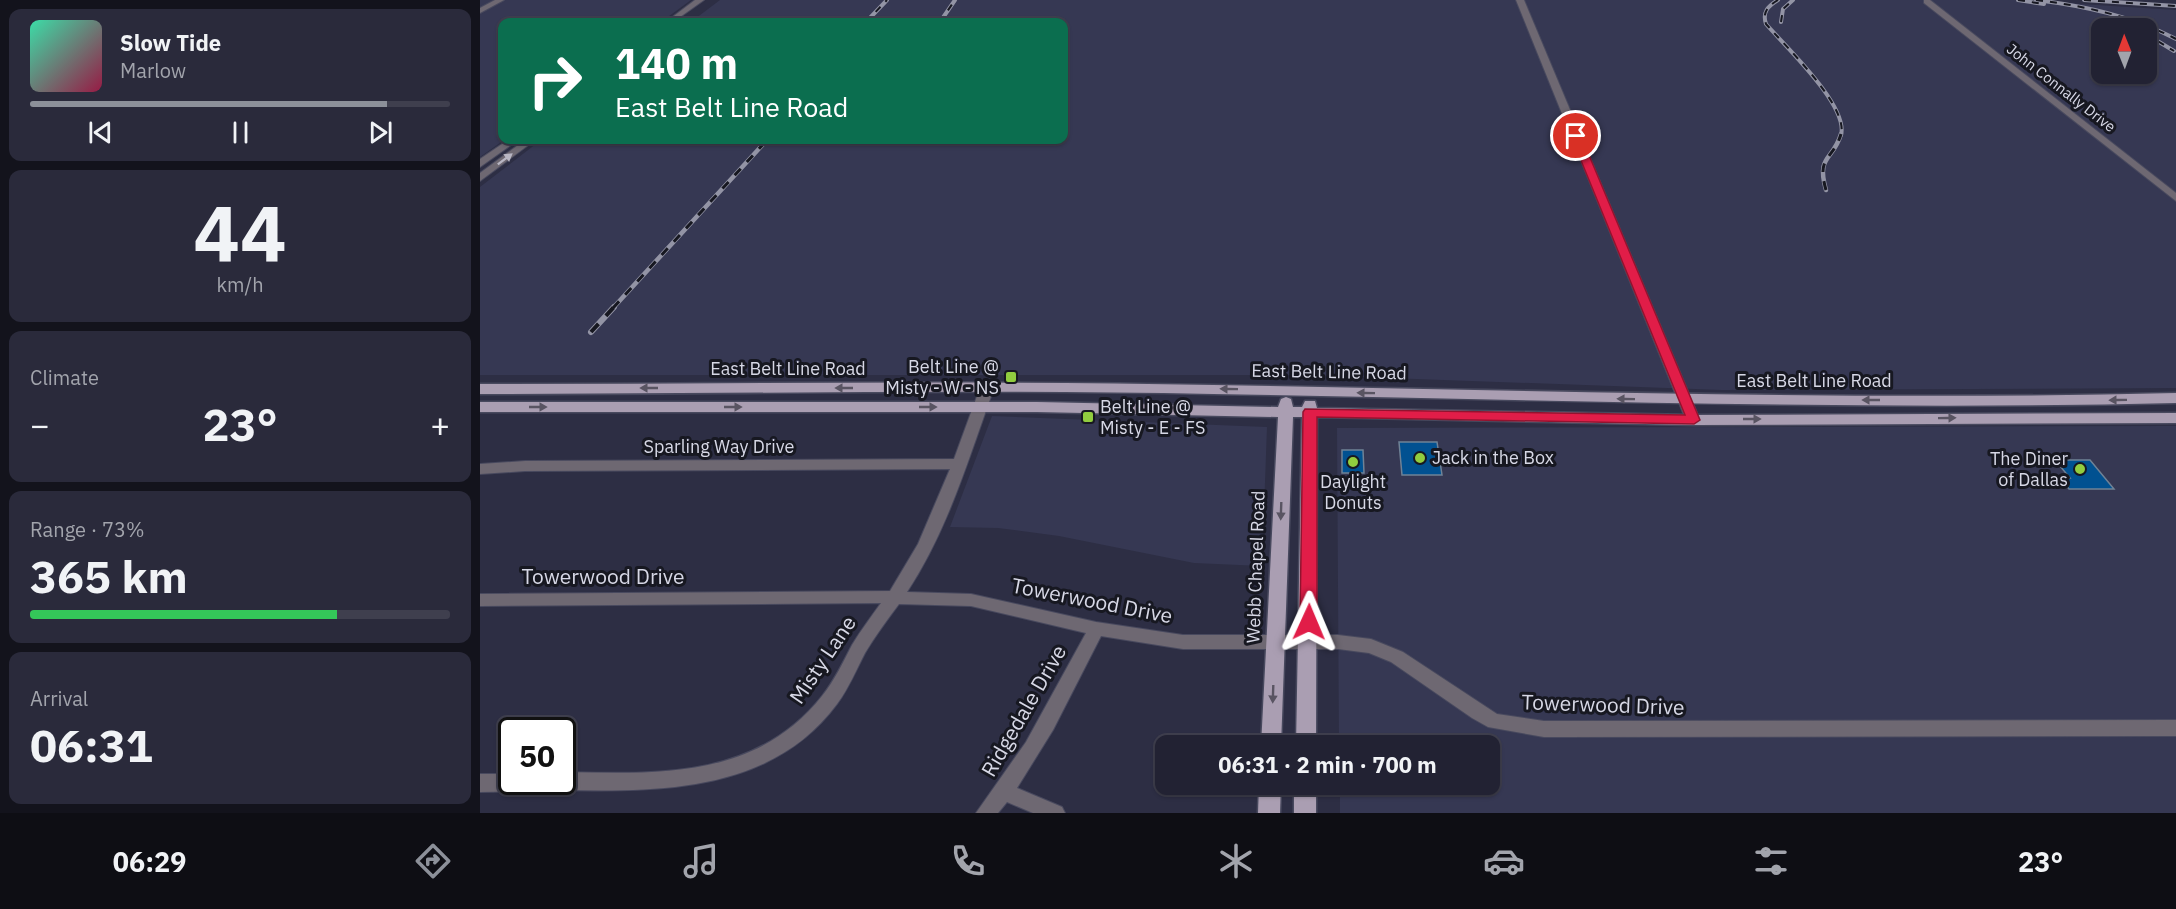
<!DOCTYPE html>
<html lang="en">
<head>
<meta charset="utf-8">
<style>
	:root { --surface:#223; --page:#2a2a3b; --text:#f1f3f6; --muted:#a2a4ac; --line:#3f3f4e; --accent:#8c9099 }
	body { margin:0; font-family:"IBM Plex Sans",sans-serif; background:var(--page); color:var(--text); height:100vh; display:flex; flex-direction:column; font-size:22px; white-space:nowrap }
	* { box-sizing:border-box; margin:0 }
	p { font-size:20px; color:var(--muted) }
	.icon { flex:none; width:33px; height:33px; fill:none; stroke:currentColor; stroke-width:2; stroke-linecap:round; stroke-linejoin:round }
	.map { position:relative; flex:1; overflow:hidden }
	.details { display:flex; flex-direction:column; gap:9px; padding:9px; background:#13131c; width:480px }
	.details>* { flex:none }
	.hud { position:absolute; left:18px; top:18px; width:570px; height:126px; border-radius:12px; box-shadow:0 2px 4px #0004,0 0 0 2px var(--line); background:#0b6e4f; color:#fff; overflow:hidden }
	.needle { width:39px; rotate:359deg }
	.tools { position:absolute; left:1611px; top:18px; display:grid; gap:12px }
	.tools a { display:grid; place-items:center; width:66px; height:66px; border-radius:12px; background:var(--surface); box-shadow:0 2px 4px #0004,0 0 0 2px var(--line); font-size:30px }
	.speed { position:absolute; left:18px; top:717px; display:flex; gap:12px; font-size:30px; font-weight:700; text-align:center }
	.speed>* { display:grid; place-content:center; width:78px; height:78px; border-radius:50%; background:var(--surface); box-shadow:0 2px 4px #0004,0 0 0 2px var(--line); line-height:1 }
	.speed .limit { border:3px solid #111; border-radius:9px; background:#fff; color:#111 }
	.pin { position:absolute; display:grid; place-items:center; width:51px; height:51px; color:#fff; margin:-26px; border:3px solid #fff; border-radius:50%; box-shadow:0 2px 6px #0007 }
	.me { position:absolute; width:66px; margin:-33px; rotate:1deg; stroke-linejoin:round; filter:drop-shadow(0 0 4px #0008) }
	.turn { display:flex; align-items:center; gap:21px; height:126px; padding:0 18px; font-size:27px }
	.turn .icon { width:78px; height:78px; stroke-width:2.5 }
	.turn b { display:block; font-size:42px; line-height:51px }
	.big { font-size:45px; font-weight:700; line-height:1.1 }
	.details .widget { flex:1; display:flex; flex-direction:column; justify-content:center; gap:9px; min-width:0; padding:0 21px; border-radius:12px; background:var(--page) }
	.details .dial { align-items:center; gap:0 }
	.dial b { font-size:78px; line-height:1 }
	.song { display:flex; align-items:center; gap:18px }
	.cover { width:72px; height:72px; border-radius:9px; background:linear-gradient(135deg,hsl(160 70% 55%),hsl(340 70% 35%)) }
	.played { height:6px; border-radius:3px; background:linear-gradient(90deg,var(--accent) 85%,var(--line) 85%) }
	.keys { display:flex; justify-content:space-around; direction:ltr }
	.heat { display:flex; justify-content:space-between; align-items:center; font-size:33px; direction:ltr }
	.charge { height:9px; border-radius:4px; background:linear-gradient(90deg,#34c759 73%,var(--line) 0) }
	.trip { position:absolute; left:675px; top:735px; width:345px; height:60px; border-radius:12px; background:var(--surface); box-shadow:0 2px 4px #0004,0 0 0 2px var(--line); font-weight:700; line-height:60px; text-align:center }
	.dock { display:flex; height:96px; justify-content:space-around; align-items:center; background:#0e0e14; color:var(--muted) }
	.dock .icon { width:42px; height:42px }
	.dock .active { color:var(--accent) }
	.dock b { font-size:27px; color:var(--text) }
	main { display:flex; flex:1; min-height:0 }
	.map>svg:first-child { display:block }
	.built { fill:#363853; fill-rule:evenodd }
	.building { fill:#015191; stroke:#6f8296; stroke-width:1.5 }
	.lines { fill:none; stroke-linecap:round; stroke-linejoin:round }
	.minor-casing { stroke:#48495e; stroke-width:2 }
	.major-casing { stroke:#48495e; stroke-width:3 }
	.minor { fill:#6e6872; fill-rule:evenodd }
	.major { fill:#aa9eb2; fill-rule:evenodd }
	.rail-far2-casing { stroke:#9394a5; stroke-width:4 }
	.rail-far1-casing { stroke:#9394a5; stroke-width:4.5 }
	.rail-casing { stroke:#9394a5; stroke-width:6 }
	.rail-far2 { stroke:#171821; stroke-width:2; stroke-dasharray:7; stroke-linecap:butt }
	.rail-far1 { stroke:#171821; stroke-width:3; stroke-dasharray:9; stroke-linecap:butt }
	.rail { stroke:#171821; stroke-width:4; stroke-dasharray:11; stroke-linecap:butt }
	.oneway { fill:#b8b6c3 }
	.oneway2 { fill:#595462 }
	.route { fill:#e11d48; stroke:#92132f; stroke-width:1.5 }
	.poi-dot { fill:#91cd3f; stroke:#171821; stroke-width:2 }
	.labels { text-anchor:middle; stroke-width:6; stroke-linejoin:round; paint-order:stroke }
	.far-street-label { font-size:15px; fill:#d7d8e6; stroke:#171821 }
	.poi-label { font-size:18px; fill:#d7d8e6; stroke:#171821; text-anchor:end }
	.street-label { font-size:18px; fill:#d7d8e6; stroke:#171821 }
	.near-street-label { font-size:21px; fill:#d7d8e6; stroke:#171821 }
</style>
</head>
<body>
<main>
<section class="details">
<div class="widget">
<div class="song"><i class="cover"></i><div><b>Slow Tide</b><p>Marlow</p></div></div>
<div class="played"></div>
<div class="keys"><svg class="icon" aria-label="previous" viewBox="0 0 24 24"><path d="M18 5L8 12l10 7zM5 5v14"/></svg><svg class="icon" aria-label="pause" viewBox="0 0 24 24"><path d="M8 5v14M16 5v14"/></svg><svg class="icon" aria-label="next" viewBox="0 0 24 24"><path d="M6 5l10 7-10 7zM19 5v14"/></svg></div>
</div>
<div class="widget dial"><b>44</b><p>km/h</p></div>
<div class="widget"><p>Climate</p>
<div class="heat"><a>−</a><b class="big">23°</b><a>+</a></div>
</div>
<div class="widget"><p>Range · 73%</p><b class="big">365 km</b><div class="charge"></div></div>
<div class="widget"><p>Arrival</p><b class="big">06:31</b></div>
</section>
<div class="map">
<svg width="1696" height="813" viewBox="0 0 1696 813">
	<rect width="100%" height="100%" fill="#2d2e44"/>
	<!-- built -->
	<g class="built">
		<polygon points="0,0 211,0 181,22 22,22 24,140 0,157"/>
		<path d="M240,0H1537L1696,10V388L1242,390L826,375H0V187L61,140H584V22H211ZM1622,28H1666V74H1622Z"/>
		<polygon points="512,416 787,427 782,566 714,563 579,536 518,528 470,527"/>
		<polygon points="1696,426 1696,813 860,813 860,785 1010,784 1010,746 859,745 857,428"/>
	</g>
	<!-- building -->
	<g class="building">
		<polygon points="919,442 957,442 962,475 922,475"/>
		<polygon points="862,450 883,450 884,473 862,473"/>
		<polygon points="1575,460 1610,460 1634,489 1589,489 1581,478 1590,478"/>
	</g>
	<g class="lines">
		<!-- minor casing -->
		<g class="minor-casing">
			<g id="minor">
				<polygon points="15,0 24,0 0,13 0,8"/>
				<polygon points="215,0 224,0 193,22 186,22"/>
				<polygon points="1036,0 1044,0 1220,420 1218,423 1213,424 1206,420"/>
				<polygon points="1444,0 1450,0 1696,193 1696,201 1444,3"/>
				<polygon points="28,140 38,140 0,167 0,159"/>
				<polygon points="45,140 55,140 0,181 0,173"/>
				<path d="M507,384L514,388C489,457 468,530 427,592L491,594L616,622L703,635H858L891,639L923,652L1017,714L1064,721L1696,720V736L1064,737L1008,727L992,718L911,662L889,653L858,649H703L621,636L573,730L537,788L582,807L585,813H553L527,802L518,813H496L546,742L606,633L491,606L419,604C407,620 395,636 385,653C376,670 369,688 357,704C292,792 181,792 82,790L75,787L73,782H82V772C179,774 276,779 342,696C355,680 363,662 372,645C381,630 391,617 401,603L0,606V594L410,591L438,544L470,469L45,471L0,474V464L45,461L474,459L500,388Z"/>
				<polygon points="0,774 32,774 32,782 73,782 70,788 63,791 0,792"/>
			</g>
		</g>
		<!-- major casing -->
		<g class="major-casing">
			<g id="major">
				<path d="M0,384C244,384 489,380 733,385C1054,390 1375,401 1696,393V403C1375,411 1054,399 733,394C489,389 244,394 0,394Z"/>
				<polygon points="806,397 811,399 813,407 822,407 825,401 835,401 837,408 1213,415 1696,413 1696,423 1213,425 837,417 836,746 816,746 822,417 813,417 801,746 781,746 798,417 557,412 0,412 0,402 557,402 798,407 801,399"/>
				<polygon points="779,784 801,784 800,813 778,813"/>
				<rect x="814" y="784" width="22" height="29"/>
			</g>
		</g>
		<!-- minor -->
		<use href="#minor" class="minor"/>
		<!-- major -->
		<use href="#major" class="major"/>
		<!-- rail-far2 casing -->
		<g class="rail-far2-casing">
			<g id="rail-far2">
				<path d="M1298,0C1288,6 1282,12 1286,24C1305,46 1369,106 1361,135"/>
				<polyline points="1538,0 1564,4"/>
				<path d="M1556,0C1605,6 1652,16 1696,39"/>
				<polyline points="1604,0 1696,6"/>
				<polyline points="386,22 407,0"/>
				<polyline points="460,22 475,0"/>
				<polyline points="1301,22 1303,9 1313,0"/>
				<polyline points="1666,34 1694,51"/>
			</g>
		</g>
		<!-- rail-far1 casing -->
		<g class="rail-far1-casing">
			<g id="rail-far1">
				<path d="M1346,190C1336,155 1353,161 1361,134"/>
				<polyline points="133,308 287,140"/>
			</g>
		</g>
		<!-- rail casing -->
		<g class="rail-casing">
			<polyline id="rail" points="111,332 134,307"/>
		</g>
		<!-- rail-far2 -->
		<use href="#rail-far2" class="rail-far2"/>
		<!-- rail-far1 -->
		<use href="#rail-far1" class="rail-far1"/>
		<!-- rail -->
		<use href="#rail" class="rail"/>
	</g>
	<!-- one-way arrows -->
	<defs><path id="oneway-solid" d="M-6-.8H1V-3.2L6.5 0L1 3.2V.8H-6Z" transform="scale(1.5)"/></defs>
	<use class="oneway" href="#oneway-solid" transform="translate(25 159) rotate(-37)"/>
	<g class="oneway2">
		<use href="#oneway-solid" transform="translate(169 388) rotate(-180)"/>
		<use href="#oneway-solid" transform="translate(364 388) rotate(-180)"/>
		<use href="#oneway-solid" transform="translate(749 389) rotate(-179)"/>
		<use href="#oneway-solid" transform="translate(886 393) rotate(-179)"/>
		<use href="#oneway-solid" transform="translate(1146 399) rotate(-179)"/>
		<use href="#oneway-solid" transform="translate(1391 400) rotate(-180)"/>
		<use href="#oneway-solid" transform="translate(1638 400) rotate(179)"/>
		<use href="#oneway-solid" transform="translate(58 407)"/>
		<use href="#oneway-solid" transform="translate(253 407)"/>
		<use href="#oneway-solid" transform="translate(448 407)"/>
		<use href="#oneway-solid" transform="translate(1467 418) rotate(-1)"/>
		<use href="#oneway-solid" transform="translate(1272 419)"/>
		<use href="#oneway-solid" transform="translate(801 511) rotate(92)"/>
		<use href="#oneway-solid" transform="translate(793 694) rotate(92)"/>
	</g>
	<!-- route -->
	<polygon class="route" points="1093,134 1101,136 1220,420 1214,424 837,417 837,622 835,627 829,629 823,627 820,622 823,412 825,409 1205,415 1091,136"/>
	<!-- markers -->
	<g class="poi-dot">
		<rect x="525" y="371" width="12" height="12" rx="3"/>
		<rect x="602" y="411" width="12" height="12" rx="3"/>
		<circle cx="940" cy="458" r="6"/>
		<circle cx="873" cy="462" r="6"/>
		<circle cx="1600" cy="469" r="6"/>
	</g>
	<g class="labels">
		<!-- far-street labels -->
		<g class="far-street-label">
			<text transform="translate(1581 88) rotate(38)" y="5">John Connally Drive</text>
		</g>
		<!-- poi labels -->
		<g class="poi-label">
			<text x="519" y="373">Belt Line @<tspan x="519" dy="21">Misty - W - NS</tspan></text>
			<text x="620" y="413" text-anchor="start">Belt Line @<tspan x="620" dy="21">Misty - E - FS</tspan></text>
			<text x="952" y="464" text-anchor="start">Jack in the Box</text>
			<text x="1588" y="465">The Diner<tspan x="1588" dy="21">of Dallas</tspan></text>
			<text x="873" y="488" text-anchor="middle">Daylight<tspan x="873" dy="21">Donuts</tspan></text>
		</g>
		<!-- street labels -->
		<g class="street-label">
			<text x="308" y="375">East Belt Line Road</text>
			<text transform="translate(849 372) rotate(1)" y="6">East Belt Line Road</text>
			<text x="1334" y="387">East Belt Line Road</text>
			<text x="239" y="453">Sparling Way Drive</text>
			<text transform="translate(776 567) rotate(-88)" y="6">Webb Chapel Road</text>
		</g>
		<!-- near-street labels -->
		<g class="near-street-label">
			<text x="123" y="584">Towerwood Drive</text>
			<text transform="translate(612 601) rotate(11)" y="7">Towerwood Drive</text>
			<text transform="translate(343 660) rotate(-56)" y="7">Misty Lane</text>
			<text transform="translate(1123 705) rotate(2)" y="7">Towerwood Drive</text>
			<text transform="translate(544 711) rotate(-60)" y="7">Ridgedale Drive</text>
		</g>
	</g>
</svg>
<div class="tools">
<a><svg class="needle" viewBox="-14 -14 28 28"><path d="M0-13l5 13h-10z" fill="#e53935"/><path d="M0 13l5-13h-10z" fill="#a2a4ac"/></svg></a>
</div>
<div class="speed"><div class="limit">50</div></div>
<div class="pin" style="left:1096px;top:136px;background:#d93025"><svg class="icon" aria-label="arrive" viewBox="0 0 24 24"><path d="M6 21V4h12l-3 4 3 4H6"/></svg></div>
<svg class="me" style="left:829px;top:622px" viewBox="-20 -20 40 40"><path d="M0-17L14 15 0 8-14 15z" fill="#e11d48" stroke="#fff" stroke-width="4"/></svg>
<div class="trip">06:31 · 2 min · 700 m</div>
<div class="hud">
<div class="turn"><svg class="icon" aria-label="right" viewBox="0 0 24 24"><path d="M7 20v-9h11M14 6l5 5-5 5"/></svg><div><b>140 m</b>East Belt Line Road</div></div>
</div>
</div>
</main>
<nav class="dock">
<b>06:29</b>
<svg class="icon active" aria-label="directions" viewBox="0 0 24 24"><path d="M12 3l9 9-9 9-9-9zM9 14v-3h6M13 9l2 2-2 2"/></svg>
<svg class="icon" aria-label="music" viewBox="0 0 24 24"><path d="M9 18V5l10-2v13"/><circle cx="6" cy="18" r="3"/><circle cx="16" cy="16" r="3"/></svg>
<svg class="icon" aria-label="phone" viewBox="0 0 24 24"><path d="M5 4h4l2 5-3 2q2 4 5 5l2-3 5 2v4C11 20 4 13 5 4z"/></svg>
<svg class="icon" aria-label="climate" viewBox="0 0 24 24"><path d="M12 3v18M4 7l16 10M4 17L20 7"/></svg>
<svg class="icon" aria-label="car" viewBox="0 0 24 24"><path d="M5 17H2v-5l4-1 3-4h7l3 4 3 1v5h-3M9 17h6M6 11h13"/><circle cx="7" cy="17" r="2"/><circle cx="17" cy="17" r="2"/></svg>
<svg class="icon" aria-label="filters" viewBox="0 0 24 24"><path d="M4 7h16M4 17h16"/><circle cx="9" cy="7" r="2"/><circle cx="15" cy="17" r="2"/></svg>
<b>23°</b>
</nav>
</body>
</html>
